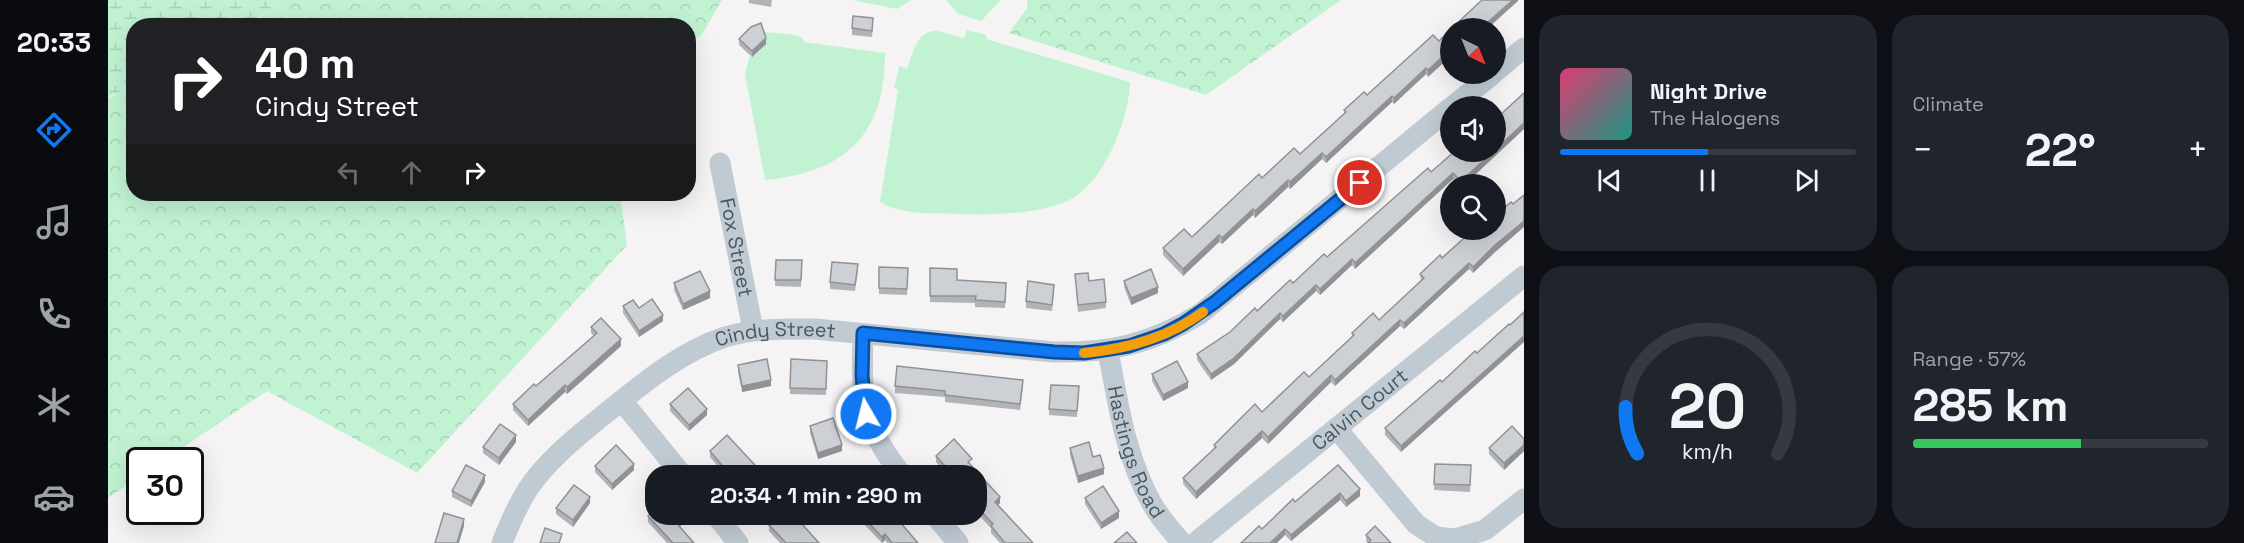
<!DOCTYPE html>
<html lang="en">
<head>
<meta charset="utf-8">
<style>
	:root { --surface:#171b24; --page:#20242c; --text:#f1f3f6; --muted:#9ea1a6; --line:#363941; --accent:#1078f2 }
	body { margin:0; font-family:"Space Grotesk",sans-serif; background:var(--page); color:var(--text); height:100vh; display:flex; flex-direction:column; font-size:22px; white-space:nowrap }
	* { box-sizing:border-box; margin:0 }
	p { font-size:20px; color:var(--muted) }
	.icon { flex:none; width:33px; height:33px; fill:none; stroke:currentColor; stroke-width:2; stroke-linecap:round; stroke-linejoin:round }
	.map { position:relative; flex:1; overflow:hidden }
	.side { display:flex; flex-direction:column; gap:15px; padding:15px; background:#0d0f14; width:720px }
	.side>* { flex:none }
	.top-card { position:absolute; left:18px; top:18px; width:570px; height:183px; border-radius:24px; box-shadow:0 6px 24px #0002; background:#202124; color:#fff; overflow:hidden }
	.needle { width:39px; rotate:137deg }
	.controls { position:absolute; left:1332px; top:18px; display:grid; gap:12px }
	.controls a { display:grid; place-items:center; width:66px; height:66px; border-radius:50%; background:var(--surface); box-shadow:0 6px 24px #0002; font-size:30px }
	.speed { position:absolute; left:18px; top:447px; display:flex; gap:12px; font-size:30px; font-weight:700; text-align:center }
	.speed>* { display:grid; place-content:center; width:78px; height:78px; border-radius:50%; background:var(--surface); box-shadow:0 6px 24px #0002; line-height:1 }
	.speed .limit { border:3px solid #111; border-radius:9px; background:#fff; color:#111 }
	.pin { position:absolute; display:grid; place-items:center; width:51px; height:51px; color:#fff; margin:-26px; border:3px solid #fff; border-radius:50%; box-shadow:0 2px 6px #0007 }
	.me { position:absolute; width:66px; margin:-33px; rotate:352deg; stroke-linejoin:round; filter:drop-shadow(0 0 4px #0008) }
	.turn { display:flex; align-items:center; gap:21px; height:126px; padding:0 30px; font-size:27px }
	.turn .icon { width:78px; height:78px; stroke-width:2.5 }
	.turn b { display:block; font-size:42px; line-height:51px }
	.lanes { display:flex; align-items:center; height:57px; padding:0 30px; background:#0003; justify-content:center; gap:30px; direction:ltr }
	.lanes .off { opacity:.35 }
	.big { font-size:45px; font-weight:800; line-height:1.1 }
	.side .card { flex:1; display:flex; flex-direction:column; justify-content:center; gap:9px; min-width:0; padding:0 21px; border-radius:24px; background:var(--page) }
	.side .dial { align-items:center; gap:0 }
	.dial svg { height:156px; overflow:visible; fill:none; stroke:var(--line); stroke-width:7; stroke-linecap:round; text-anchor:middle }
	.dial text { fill:var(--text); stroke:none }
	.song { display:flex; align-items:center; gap:18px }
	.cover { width:72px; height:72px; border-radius:9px; background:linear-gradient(135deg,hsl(340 70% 55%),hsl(170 70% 35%)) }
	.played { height:6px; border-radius:3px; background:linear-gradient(90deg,var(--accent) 50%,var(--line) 50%) }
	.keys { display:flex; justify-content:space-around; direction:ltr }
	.heat { display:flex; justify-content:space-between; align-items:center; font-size:33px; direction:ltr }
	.charge { height:9px; border-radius:4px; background:linear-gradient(90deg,#34c759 57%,var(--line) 0) }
	.side .tiles { flex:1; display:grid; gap:15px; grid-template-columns:repeat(2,1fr) }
	.trip { position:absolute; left:537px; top:465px; width:342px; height:60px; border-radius:24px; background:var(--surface); box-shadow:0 6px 24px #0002; font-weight:800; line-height:60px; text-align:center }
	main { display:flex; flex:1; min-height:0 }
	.tab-bar { display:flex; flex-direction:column; width:108px; justify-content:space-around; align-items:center; background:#090b0e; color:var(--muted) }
	.tab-bar .icon { width:42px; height:42px }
	.tab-bar .active { color:var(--accent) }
	.tab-bar b { font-size:27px; color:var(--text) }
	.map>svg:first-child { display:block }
	.grass { fill:#c1f3d3 }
	.forest { fill:url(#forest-crowns) }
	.wetland { fill:url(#wetland-marsh) }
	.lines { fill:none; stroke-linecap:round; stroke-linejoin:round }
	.minor { stroke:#c0cad3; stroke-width:21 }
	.wall { fill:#b0b3b7 }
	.shaded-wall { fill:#909295 }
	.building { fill:#cdd0d5; stroke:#909295; stroke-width:1.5 }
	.route-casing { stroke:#0a4e9d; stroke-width:15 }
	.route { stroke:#1078f2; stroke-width:10 }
	.slow { stroke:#f59e0b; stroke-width:10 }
	.labels { text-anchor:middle; stroke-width:4.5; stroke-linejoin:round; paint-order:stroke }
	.street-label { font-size:20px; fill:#495762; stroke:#fff }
</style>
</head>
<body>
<main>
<nav class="tab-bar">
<b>20:33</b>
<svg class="icon active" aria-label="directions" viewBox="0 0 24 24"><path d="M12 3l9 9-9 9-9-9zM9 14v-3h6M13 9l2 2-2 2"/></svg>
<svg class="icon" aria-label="music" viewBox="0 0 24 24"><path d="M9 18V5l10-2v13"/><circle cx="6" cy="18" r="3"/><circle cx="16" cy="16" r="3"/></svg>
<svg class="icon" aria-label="phone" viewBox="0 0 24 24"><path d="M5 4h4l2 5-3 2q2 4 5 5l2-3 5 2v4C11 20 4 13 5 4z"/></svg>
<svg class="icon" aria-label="climate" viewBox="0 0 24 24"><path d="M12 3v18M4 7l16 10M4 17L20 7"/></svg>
<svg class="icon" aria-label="car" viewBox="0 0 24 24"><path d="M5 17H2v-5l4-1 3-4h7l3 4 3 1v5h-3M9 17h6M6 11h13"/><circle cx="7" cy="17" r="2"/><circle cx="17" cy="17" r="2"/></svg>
</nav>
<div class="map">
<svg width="1416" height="543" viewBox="0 0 1416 543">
	<defs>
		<pattern id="forest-crowns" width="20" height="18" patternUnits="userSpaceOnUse" patternTransform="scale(1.5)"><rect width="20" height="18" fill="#c1f3d3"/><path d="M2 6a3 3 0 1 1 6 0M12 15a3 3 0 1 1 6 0" fill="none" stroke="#a7d2b8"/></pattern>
		<pattern id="wetland-marsh" width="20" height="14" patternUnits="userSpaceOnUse" patternTransform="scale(1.5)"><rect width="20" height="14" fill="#c1f3d3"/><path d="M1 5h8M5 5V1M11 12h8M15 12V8" fill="none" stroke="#a7d2b8"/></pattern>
	</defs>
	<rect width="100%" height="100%" fill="#f5f3f3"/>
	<!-- grass -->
	<g class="grass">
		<polygon points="744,0 803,0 789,9"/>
		<polygon points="838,0 893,0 873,21 850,14"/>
		<path d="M653,29L657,32L688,35L694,38L696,42L777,53C777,136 737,172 657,180L637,74L642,55L644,57Z"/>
		<path d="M859,30L879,35L878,39L1022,82C1021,120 995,187 957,202C923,215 884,215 848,214C823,213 793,215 772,202L790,90L786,88L791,66L799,69C804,56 808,31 827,31C837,31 846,37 856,38Z"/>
	</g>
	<!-- forest -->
	<g class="forest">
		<polygon points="171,0 614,0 593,36 581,40 580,26 143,26"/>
		<polygon points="919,0 1233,0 1098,95 901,33 919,8"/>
		<polygon points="25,86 26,194 512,194 519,245 309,473 159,391 56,460 32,460 31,477 0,498 0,98"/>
	</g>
	<!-- wetland -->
	<polygon class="wetland" points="0,0 171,0 143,25 26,26 25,86 0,97"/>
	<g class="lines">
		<!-- minor -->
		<g class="minor">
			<polyline points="1388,71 1416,48"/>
			<polyline points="1345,106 1385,74"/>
			<path id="s1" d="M612,163L645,330"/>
			<path d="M755,334C753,396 753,425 795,476"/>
			<path id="s2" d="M1000,351C1010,403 1017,455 1043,502C1051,517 1063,530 1074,543"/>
			<polyline points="514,401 575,476"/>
			<polyline points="1229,429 1308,524 1328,537 1347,539 1377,530 1416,499"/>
			<polyline points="607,514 630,543"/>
			<polyline points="826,514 850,543"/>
			<path id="s3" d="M394,543C401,525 409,506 420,489C440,459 470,436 498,413C534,384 572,352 617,337C647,328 676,329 707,329L946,352C1003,353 1043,344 1092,314L1342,108"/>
			<path id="s4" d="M1087,543L1416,276"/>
		</g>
	</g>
	<!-- wall -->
	<g class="wall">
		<polygon points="641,0 664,0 663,7 641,3"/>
		<polygon points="765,24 764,37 744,35 744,28"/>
		<polygon points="1325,35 1320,77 1318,74 1286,104 1284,102 1218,163 1214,159 1182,189 1180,187 1147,218 1145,215 1114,244 1111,242 1075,276 1055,255 1055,248 1084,237 1154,178 1192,154 1236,114 1236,110 1259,95"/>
		<polygon points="631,39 658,44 644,57 631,45"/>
		<polygon points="1416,93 1416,129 1357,184 1350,184 1345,179 1247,269 1244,265 1212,295 1208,291 1175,322 1172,319 1126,364 1103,380 1089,360 1089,354 1122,332 1219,257 1392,115"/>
		<polygon points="1386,253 1365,273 1361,269 1296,329 1292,326 1227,386 1223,382 1160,444 1154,438 1088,499 1075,484 1075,478 1106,449 1106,445 1154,412 1201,377 1244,337 1244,333 1271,320 1313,281 1312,274 1334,258"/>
		<polygon points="668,260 694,260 693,287 667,286"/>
		<polygon points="771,267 800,268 799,295 771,294"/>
		<polygon points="822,268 849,280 898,283 897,308 867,307 867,303 822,302"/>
		<polygon points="750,271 747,291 722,289 722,282"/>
		<polygon points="967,274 981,281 998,302 998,308 970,312"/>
		<polygon points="1016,281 1050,293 1023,305 1016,287"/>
		<polygon points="566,283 602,298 575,310 566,290"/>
		<polygon points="946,291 944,311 918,308 918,301"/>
		<polygon points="515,306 531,308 555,321 531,337 515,313"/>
		<polygon points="1402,325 1293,452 1277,435 1277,428 1369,353"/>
		<polygon points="483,327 513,346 459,394 457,392 420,426 405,410 405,404 428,386 486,336 483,333"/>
		<polygon points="683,359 719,361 718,395 682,394"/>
		<polygon points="630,365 663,386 634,392 630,372"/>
		<polygon points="1044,374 1080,388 1055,401 1044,381"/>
		<polygon points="787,386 915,387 912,410 837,402 837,397 787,393"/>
		<polygon points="971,386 969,417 941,415 941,409"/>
		<polygon points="562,404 599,415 581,431 562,411"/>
		<polygon points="702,426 734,451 710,459 702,433"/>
		<polygon points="1416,439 1416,451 1396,470 1381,454 1381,448"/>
		<polygon points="408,442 391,465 375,453 375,447"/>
		<polygon points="962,448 985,457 996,474 970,483 962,455"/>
		<polygon points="602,451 657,476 618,476 602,457"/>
		<polygon points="828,456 864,465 863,466 892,503 890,505 925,543 892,543 883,533 883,528 868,512 868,476 840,476 828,462"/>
		<polygon points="1327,464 1363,465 1362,492 1326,490"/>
		<polygon points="1230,465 1252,496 1238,507 1232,500 1183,541 1177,535 1154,529 1187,502"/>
		<polygon points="487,466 526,470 504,490 487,472"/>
		<polygon points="377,482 363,507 344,497 344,491"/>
		<polygon points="977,498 1011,518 993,529 977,504"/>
		<polygon points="482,503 465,527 448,514 448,508"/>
		<polygon points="650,514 685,514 711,543 672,543 661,531 661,527"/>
		<polygon points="754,514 785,514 810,543 779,543 777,540 774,543 755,523 756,516"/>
		<polygon points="540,516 574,529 586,543 559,543 540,522"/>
		<polygon points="1258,535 1283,543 1260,543 1258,541"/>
	</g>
	<!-- shaded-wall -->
	<g class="shaded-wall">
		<polygon points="1405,0 1410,0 1410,1 1380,28 1373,28"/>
		<polygon points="658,38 658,44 644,57 644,51"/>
		<polygon points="1342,50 1342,57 1320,77 1320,70"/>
		<polygon points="1318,68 1318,74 1286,104 1286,98"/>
		<polygon points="1284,96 1284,102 1218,163 1218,157"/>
		<polygon points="1416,123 1416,129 1357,184 1353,184 1353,181 1385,152 1388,152 1388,149"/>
		<polygon points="1214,153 1214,159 1182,189 1182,182"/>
		<polygon points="1345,173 1345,179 1247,269 1247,263"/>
		<polygon points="1180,180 1180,187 1147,218 1147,211"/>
		<polygon points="1145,209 1145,215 1114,244 1114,238"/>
		<polygon points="1416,221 1416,227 1386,253 1365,273 1365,267 1386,246"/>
		<polygon points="1111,235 1111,242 1075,276 1075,269"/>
		<polygon points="1244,259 1244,265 1212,295 1212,289"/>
		<polygon points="1361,263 1361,269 1296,329 1296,323"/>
		<polygon points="1208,285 1208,291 1175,322 1175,316"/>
		<polygon points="1050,287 1050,293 1023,305 1023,298"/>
		<polygon points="602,291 602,298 575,310 575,304"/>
		<polygon points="1172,313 1172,319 1126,364 1103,380 1103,374"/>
		<polygon points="555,315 555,321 531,337 531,331"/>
		<polygon points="1292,320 1292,326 1227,386 1227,380"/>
		<polygon points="1416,336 1416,342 1293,452 1293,446"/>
		<polygon points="513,339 513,346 459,394 459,387"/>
		<polygon points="1223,375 1223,382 1160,444 1160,437"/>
		<polygon points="663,380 663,386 634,392 634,386"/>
		<polygon points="1080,382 1080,388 1055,401 1055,395"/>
		<polygon points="457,385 457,392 420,426 420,420"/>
		<polygon points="599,409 599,415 581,431 581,425"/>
		<polygon points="1154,431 1154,438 1088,499 1088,492"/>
		<polygon points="408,435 408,442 391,465 391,458"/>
		<polygon points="734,445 734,451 710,459 710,453"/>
		<polygon points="1416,445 1416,451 1396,470 1396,463"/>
		<polygon points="526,464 526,470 504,490 504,484"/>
		<polygon points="996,468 996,474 970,483 970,476"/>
		<polygon points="377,475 377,482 363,507 363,501"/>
		<polygon points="1252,489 1252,496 1238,507 1238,501"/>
		<polygon points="1232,493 1232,500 1183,541 1183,535"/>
		<polygon points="482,497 482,503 465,527 465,520"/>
		<polygon points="892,497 892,503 887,508 887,502"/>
		<polygon points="1011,511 1011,518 993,529 993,523"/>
		<polygon points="356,519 356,526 351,543 349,543"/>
		<polygon points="1177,529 1177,535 1169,543 1162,543"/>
		<polygon points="777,534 777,540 774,543 774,537"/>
	</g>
	<!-- building -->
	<g class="building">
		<polygon points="1374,0 1405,0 1373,28 1344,28"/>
		<polygon points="745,16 765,18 764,31 744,28"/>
		<polygon points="653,23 658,38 644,51 631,39 643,27"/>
		<polygon points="1342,30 1342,50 1320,70 1318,68 1286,98 1284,96 1218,157 1214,153 1182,182 1180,180 1147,211 1145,209 1114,238 1111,235 1075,269 1055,248 1076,229 1084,237 1151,174 1154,178 1186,148 1192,154 1238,112 1236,110 1256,92 1259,95 1325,35 1331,41"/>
		<polygon points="1416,93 1416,123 1388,149 1388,115 1390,113 1392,115"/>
		<polygon points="1346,152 1385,152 1353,181 1345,173 1247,263 1244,259 1212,289 1208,285 1175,316 1172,313 1126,358 1103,374 1089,354 1122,332 1147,308 1149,311 1182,280 1185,283 1216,254 1219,257 1320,168 1323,172"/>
		<polygon points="1416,195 1416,221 1386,246 1365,267 1361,263 1296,323 1292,320 1227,380 1223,375 1160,437 1154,431 1088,492 1075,478 1108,447 1106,445 1147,404 1154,412 1196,372 1201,377 1246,335 1244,333 1265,313 1271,320 1316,278 1312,274 1332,255 1334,258 1365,230 1388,230 1388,215 1403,202 1405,204"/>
		<polygon points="668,260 694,260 693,280 667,280"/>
		<polygon points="724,262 750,264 747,285 722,282"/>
		<polygon points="771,267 800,268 799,289 771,288"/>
		<polygon points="822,268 849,269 849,280 898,283 897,302 867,300 868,296 822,296"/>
		<polygon points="1043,269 1050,287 1023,298 1016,281"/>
		<polygon points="592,271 602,291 575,304 566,283"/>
		<polygon points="980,273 981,281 996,279 998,302 970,305 967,274"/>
		<polygon points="920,281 946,285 944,305 918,301"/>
		<polygon points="544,299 555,315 531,331 515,306 525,300 531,308"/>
		<polygon points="1416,312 1416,336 1293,446 1277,428 1332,380 1334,382 1367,351 1369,353 1401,324 1402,325"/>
		<polygon points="493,318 513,339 459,387 457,385 420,420 405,404 426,384 428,386 489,333 483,327"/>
		<polygon points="659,359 663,380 634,386 630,365"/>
		<polygon points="683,359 719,361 718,389 682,388"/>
		<polygon points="1069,361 1080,382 1055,395 1044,374"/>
		<polygon points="789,366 915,380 912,404 837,395 837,391 787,386"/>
		<polygon points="943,385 971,386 969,411 941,409"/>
		<polygon points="580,388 599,409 581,425 562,404"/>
		<polygon points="725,418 734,445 710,453 702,426"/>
		<polygon points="392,424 408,435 391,458 375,447"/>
		<polygon points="1404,426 1416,439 1416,445 1396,463 1381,448"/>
		<polygon points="619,435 657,476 623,476 602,451"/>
		<polygon points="846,439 864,459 860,462 892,497 887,502 925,543 897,543 883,526 885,524 868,506 868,476 846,476 828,456"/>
		<polygon points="981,442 985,457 992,455 996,468 970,476 962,448"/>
		<polygon points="508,445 526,464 504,484 487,466"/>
		<polygon points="1327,464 1363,465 1362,485 1326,484"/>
		<polygon points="358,465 377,475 363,501 344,491"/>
		<polygon points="1230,465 1252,489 1238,501 1232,493 1183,535 1177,529 1162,543 1133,543 1151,526 1154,529 1185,499 1187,502"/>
		<polygon points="745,466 754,476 734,476"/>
		<polygon points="466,485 482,497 465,520 448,508"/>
		<polygon points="995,486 1011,511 993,523 977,498"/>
		<polygon points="548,508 548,514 565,514 574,524 571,526 586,543 565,543 540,516"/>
		<polygon points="336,513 356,519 349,543 327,543"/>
		<polygon points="656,514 685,514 711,543 678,543 661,525 664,523"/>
		<polygon points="757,514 785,514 810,543 784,543 777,534 774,537 755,517"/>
		<polygon points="1267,526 1283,543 1260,543 1263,540 1258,535"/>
		<polygon points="437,528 454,534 451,543 432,543"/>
		<polygon points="1019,532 1029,543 1006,543"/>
	</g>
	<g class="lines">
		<!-- route casing -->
		<g class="route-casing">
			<polyline id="route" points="758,414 754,376 755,333 946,352 976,353 1021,346 1056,334 1075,324 1107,302 1252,183"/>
		</g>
		<!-- route -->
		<use href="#route" class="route"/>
		<!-- slow -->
		<path class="slow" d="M976,353C1019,349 1060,338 1095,312"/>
	</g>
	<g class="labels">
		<!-- street labels -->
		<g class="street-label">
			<text dy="7" stroke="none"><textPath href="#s1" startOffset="86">Fox Street</textPath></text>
			<text dy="7" stroke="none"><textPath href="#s3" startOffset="362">Cindy Street</textPath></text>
			<text dy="7" stroke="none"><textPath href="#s4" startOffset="212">Calvin Court</textPath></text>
			<text dy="7" stroke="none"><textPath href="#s2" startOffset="105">Hastings Road</textPath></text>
		</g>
	</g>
</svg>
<div class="controls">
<a><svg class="needle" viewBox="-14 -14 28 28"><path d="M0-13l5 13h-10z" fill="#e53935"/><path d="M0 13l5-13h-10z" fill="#9ea1a6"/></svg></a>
<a><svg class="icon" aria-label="sound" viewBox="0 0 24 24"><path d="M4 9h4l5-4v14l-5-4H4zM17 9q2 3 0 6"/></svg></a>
<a><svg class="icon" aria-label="search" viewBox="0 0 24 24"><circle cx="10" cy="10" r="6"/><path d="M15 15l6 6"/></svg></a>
</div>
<div class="speed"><div class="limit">30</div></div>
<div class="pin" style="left:1252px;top:183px;background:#d93025"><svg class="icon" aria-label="arrive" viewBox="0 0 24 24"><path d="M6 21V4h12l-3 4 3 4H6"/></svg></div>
<svg class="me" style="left:758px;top:414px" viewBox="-20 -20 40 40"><circle r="17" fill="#1078f2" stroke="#fff" stroke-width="3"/><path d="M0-11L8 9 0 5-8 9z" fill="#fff"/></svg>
<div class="trip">20:34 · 1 min · 290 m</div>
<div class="top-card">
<div class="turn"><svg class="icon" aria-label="right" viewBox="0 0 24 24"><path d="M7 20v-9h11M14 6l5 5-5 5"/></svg><div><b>40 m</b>Cindy Street</div></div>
<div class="lanes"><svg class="icon off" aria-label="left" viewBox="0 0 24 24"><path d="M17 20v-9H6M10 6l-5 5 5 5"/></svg><svg class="icon off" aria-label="ahead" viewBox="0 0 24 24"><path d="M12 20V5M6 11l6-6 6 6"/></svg><svg class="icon" aria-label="right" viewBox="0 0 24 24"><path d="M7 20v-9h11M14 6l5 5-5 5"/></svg></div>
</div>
</div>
<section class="side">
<div class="tiles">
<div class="card">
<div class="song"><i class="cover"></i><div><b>Night Drive</b><p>The Halogens</p></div></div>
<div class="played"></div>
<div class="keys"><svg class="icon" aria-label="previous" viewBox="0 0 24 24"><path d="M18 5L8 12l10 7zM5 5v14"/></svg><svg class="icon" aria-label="pause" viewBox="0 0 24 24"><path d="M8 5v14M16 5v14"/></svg><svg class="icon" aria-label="next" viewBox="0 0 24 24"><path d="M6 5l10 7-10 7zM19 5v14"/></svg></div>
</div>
<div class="card"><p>Climate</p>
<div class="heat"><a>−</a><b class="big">22°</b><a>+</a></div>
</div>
<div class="card dial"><svg viewBox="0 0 100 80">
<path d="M14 69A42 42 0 1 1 86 69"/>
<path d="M14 69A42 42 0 0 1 8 45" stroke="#1078f2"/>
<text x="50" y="56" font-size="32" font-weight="700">20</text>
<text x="50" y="72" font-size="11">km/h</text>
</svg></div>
<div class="card"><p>Range · 57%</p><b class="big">285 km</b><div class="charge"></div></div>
</div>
</section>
</main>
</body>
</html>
